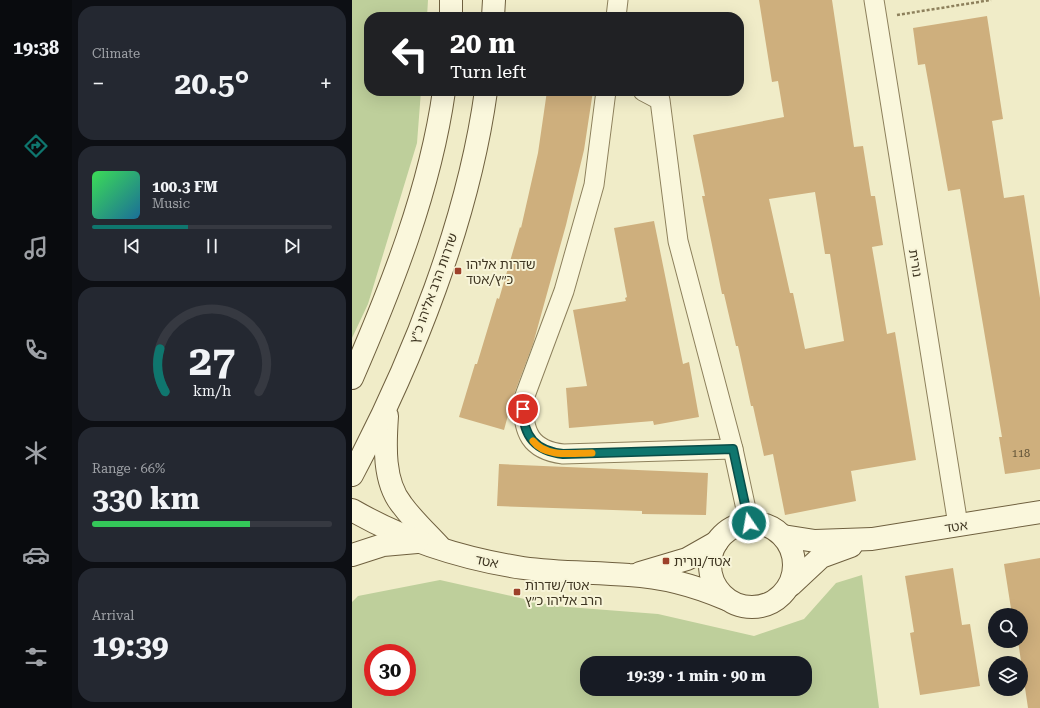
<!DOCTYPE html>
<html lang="en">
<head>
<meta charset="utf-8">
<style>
	:root { --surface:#171b24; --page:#242831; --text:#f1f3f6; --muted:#9ea1a6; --line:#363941; --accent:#0f766e }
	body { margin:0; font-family:"Roboto Serif","Noto Sans Hebrew",serif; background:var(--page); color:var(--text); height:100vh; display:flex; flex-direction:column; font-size:15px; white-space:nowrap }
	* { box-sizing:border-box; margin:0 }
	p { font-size:13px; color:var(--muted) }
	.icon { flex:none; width:22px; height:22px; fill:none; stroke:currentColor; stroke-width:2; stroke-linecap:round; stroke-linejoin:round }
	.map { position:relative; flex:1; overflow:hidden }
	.drawer { display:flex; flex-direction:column; gap:6px; padding:6px; background:#0d0f14; width:280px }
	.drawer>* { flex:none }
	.guide { position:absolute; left:12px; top:12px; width:380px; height:84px; border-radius:16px; box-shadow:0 4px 16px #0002; background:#202124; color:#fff; overflow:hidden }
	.buttons { position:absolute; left:636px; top:608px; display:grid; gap:8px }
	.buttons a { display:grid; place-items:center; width:40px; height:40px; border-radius:50%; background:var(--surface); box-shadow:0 4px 16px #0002; font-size:20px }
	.speed { position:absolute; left:12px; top:644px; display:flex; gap:8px; font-size:20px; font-weight:700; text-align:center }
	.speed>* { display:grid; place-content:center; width:52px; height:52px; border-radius:50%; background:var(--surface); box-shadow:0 4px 16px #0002; line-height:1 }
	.speed .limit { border:6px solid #d22; background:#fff; color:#111 }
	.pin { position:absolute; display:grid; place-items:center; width:34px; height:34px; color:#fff; margin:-17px; border:2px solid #fff; border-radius:50%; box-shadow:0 1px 4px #0007 }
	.me { position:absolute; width:44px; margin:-22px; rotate:348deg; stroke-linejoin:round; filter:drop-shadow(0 0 3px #0008) }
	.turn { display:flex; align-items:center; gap:14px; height:84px; padding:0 20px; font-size:18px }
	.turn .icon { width:52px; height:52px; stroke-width:2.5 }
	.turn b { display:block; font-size:28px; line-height:34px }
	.big { font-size:30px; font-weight:700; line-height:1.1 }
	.drawer .tile { flex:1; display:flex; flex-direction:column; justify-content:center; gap:6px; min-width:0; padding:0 14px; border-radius:16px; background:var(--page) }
	.drawer .dial { align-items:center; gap:0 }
	.dial svg { height:104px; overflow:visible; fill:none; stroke:var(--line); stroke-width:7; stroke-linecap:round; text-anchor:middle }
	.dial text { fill:var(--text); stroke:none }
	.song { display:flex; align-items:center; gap:12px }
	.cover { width:48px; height:48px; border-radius:6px; background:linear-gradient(135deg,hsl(130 70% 55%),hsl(200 70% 35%)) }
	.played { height:4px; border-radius:2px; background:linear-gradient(90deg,var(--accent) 40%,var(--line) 40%) }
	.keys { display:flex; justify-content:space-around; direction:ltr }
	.heat { display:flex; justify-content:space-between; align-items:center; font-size:22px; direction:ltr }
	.charge { height:6px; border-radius:3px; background:linear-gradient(90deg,#34c759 66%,var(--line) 0) }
	.trip { position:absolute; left:228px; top:656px; width:232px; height:40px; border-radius:16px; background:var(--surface); box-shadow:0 4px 16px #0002; font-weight:700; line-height:40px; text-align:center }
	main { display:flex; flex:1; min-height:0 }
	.tabs { display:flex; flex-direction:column; width:72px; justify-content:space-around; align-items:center; background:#090b0e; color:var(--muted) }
	.tabs .icon { width:28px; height:28px }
	.tabs .current { color:var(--accent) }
	.tabs b { font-size:18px; color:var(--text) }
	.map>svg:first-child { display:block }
	.green { fill:#becf9b; fill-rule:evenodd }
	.building { fill:#ceaf7d; fill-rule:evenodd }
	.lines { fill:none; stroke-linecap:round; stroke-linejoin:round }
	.street-casing { stroke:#8d805c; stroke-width:21 }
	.secondary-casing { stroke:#6f603f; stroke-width:24 }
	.path { stroke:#8d805c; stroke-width:2.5; stroke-dasharray:3 2; stroke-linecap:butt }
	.street { stroke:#faf7dc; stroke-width:19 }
	.secondary { stroke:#faf7dc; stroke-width:22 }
	.route-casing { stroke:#0a4d48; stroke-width:10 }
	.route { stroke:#0f766e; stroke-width:7 }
	.slow { stroke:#f59e0b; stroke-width:7 }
	.poi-dot { fill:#9d412b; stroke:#f7f4d8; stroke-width:1.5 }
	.labels { text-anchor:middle; stroke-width:4; stroke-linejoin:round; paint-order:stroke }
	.number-label { font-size:11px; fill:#615337 }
	.street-label { font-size:13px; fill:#3d3420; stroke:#f7f4d8 }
	.poi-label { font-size:13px; fill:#3d3420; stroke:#f7f4d8; text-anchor:start }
</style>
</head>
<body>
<main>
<nav class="tabs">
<b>19:38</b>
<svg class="icon current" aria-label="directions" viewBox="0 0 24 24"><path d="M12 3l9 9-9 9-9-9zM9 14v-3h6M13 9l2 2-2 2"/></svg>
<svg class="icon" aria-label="music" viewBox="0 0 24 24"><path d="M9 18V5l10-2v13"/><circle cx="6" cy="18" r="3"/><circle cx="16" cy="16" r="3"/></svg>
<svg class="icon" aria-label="phone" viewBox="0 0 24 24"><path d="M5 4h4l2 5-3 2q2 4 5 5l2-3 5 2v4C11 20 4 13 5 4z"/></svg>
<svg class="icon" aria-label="climate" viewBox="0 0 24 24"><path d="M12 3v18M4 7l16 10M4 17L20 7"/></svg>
<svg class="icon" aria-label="car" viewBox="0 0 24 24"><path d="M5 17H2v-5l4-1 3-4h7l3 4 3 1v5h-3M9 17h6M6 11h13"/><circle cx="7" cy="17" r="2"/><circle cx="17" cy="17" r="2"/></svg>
<svg class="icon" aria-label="filters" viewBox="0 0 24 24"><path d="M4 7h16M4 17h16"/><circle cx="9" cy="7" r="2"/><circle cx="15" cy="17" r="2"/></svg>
</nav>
<section class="drawer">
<div class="tile"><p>Climate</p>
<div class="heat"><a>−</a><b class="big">20.5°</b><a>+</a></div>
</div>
<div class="tile">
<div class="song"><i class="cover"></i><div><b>100.3 FM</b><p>Music</p></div></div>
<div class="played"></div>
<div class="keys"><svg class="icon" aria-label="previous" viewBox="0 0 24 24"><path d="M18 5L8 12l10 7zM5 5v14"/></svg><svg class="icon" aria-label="pause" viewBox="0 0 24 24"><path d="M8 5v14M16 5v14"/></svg><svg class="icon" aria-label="next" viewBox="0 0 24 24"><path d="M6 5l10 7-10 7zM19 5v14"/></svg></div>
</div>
<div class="tile dial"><svg viewBox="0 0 100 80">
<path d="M14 69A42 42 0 1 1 86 69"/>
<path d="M14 69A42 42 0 0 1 10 36" stroke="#0f766e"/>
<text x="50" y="56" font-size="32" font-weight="700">27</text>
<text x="50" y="72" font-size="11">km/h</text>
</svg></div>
<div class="tile"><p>Range · 66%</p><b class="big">330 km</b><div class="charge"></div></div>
<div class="tile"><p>Arrival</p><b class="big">19:39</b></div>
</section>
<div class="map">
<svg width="688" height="708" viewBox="0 0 688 708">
	<rect width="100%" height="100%" fill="#f0ecc8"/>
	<!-- green -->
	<g class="green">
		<polygon points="0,0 76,0 75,17 17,17 17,91 69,91 65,143 16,304 0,338"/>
		<path d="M510,575L527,708H0V602L6,596L88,580L203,606L306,614L402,636L452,619L484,583ZM21,653H55V687H21ZM235,663H453V689H235Z"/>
	</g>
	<!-- building -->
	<g class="building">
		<path d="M407,0H480L502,147L511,146L519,196H523L531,245L520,247L535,334L543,332L564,460L499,471L504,501L433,515L421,454L412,456L401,406H399L386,346H384L372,294H370L350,196H353L341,135L432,117L426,81L420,82ZM463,192L473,254H478L492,341L453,349L441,293H438L417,199Z"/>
		<polygon points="635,16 651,119 640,121 652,198 672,195 688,298 688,469 653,474 647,437 650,437 608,189 596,191 573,64 566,65 561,28"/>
		<polygon points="195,91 241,91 232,150 214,225 181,344 161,397 152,430 107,417 123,364 125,364 145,298 147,299 168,227 169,228 186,153"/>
		<polygon points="302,221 331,364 337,362 347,417 302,425 301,421 217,428 214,388 235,386 221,310 274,301 273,298 275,297 262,228"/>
		<polygon points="147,464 356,473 354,515 290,514 290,511 145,506"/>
		<polygon points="688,558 688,708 676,708 666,641 669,641 669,615 660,615 652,564"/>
		<polygon points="601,568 610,625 618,624 628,686 568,695 558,633 562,632 553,576"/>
	</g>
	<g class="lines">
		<!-- street casing -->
		<g class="street-casing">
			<g id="street">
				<polyline points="522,0 606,525"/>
				<polyline points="264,17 266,0"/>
				<path d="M254,91L242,185L212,291L171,401C171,432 178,450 211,454L381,449"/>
				<polyline points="291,91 308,100 326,241 381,449 397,523"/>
			</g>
		</g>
		<!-- secondary casing -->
		<g class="secondary-casing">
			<g id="secondary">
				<polyline points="99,17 99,0"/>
				<polyline points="141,17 142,0"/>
				<path d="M0,378C40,286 78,190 92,91"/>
				<path d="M35,416C33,445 31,482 50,505C61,520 75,533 87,546"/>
				<path d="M0,475C61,360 116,221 134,91"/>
				<path d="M0,510C52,540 112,559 171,568C207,573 242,572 277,575C311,577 344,586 374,599"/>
				<circle cx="400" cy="565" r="42"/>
				<polyline points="431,536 463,541 520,539 688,512"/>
				<polyline points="0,555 31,545 65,542"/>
				<polyline points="288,573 335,559 365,542"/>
				<polyline points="439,585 469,557 499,546"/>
			</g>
		</g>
		<!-- path -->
		<polyline class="path" points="545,15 639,0"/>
		<!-- street -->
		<use href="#street" class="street"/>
		<!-- secondary -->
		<use href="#secondary" class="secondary"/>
	</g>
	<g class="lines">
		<!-- route casing -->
		<g class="route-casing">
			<path id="route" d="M171,409C171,437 184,451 211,454L381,449L397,523"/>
		</g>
		<!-- route -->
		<use href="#route" class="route"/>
		<!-- slow -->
		<path class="slow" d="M181,441C194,458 221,453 240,453"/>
	</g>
	<!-- markers -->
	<g class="poi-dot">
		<rect x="102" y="267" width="8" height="8" rx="2"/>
		<rect x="310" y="557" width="8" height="8" rx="2"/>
		<rect x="161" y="588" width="8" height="8" rx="2"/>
	</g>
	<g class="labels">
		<!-- number labels -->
		<g class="number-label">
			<text x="669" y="457">118</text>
		</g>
		<!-- street labels -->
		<g class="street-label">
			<text transform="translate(564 263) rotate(81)" y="5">נורית</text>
			<text transform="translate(81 288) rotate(-70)" y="5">שדרות הרב אליהו כ"ץ</text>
			<text transform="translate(604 526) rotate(-9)" y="5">אטד</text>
			<text transform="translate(135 561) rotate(12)" y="5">אטד</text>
		</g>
		<!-- poi labels -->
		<g class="poi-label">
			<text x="114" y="269">שדרות אליהו<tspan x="114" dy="15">כ״ץ/אטד</tspan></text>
			<text x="322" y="566">אטד/נורית</text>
			<text x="173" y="590">אטד/שדרות<tspan x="173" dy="15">הרב אליהו כ״ץ</tspan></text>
		</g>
	</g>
</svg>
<div class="buttons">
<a><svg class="icon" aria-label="search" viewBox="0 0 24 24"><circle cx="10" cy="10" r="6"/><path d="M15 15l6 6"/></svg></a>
<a><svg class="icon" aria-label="layers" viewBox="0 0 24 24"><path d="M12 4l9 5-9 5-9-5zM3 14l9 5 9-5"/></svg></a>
</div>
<div class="speed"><div class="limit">30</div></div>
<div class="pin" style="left:171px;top:409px;background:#d93025"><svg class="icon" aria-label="arrive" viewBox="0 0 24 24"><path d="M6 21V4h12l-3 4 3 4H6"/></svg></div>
<svg class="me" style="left:397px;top:523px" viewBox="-20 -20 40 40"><circle r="17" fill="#0f766e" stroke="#fff" stroke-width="3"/><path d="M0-11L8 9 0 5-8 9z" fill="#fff"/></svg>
<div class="trip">19:39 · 1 min · 90 m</div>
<div class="guide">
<div class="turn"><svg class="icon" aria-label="left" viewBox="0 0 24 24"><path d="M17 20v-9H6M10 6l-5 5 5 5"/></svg><div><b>20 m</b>Turn left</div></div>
</div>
</div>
</main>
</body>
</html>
